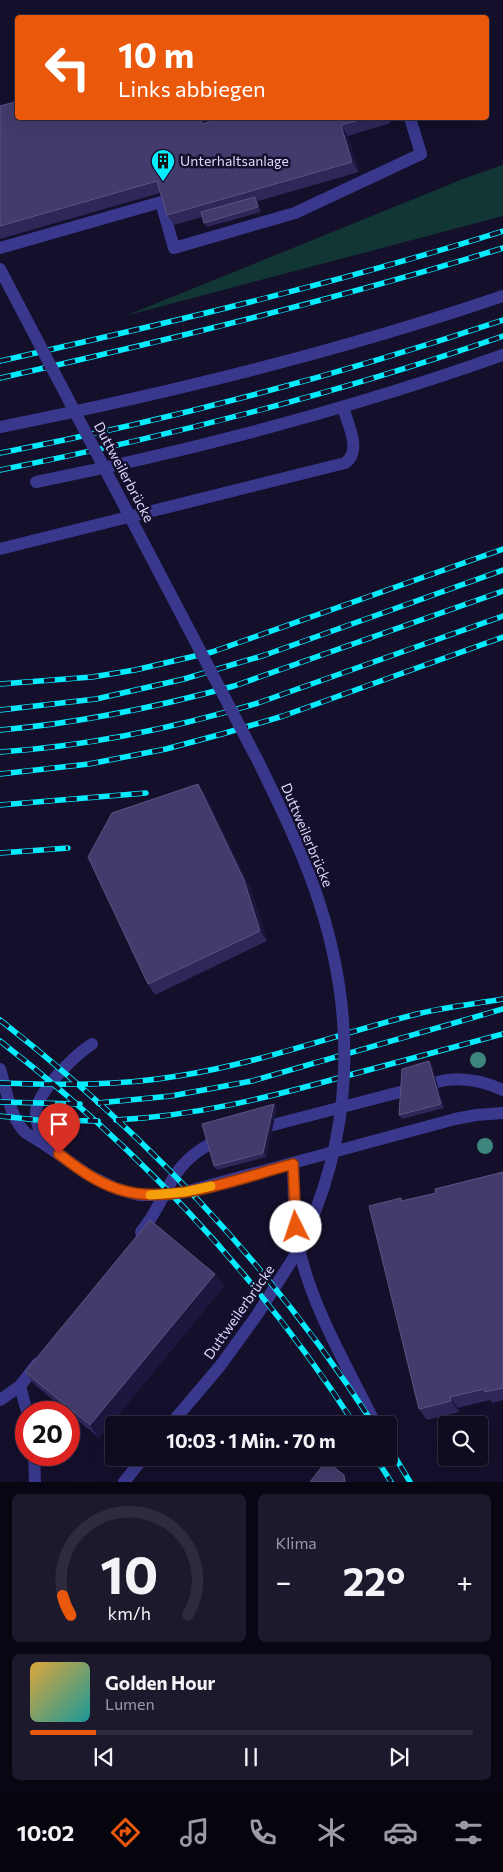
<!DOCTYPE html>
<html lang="de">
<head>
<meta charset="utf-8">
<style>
	:root { --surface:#0f0b20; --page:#1d192d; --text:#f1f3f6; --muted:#9b9ba5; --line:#2f2b3e; --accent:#ea580c }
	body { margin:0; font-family:Commissioner,sans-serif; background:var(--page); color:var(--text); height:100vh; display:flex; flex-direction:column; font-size:19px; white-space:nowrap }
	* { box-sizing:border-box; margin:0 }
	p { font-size:16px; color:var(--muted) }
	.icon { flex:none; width:28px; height:28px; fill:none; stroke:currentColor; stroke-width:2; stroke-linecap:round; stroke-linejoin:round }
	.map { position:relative; height:1482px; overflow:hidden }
	.panel { display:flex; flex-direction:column; gap:12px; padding:12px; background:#080612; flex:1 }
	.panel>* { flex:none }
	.top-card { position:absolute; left:15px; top:15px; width:474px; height:105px; border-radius:5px; box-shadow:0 5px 20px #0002,0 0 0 1px var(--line); background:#ea580c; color:#fff; overflow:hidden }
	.tools { position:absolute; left:438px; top:1416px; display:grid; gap:10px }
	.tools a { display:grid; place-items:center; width:50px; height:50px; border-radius:5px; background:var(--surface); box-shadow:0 5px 20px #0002,0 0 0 1px var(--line); font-size:25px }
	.speed { position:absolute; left:15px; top:1401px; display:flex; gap:10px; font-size:25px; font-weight:700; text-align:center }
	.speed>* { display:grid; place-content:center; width:65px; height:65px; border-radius:50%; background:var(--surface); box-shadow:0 5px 20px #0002,0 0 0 1px var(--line); line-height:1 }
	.speed .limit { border:8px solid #d22; background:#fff; color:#111 }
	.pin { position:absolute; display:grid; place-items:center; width:42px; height:42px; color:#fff; margin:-51px -21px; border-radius:50% 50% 50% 0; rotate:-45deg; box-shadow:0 0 5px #0007 }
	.pin .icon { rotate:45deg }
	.me { position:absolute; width:55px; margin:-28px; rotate:356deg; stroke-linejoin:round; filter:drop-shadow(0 0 4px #0008) }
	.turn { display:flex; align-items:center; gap:18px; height:105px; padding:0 20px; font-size:22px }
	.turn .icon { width:65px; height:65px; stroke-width:2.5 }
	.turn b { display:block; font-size:35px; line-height:42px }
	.big { font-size:38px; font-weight:700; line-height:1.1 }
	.panel .widget { flex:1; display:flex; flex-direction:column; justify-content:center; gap:8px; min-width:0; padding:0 18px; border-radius:8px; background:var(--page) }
	.panel .dial { align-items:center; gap:0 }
	.dial svg { height:130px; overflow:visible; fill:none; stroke:var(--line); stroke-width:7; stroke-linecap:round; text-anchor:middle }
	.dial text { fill:var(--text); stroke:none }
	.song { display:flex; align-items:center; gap:15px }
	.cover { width:60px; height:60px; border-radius:8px; background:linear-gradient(135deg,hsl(40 70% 55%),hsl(180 70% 35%)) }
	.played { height:5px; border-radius:2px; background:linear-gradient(90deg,var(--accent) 15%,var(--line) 15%) }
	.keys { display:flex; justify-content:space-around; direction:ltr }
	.heat { display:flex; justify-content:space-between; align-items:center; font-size:28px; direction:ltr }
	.panel .tiles { flex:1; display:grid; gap:12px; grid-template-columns:1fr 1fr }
	.widget:last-child { grid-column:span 2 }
	.trip { position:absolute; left:105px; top:1416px; width:292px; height:50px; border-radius:5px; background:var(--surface); box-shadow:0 5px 20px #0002,0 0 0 1px var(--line); font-weight:700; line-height:50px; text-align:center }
	.dock { display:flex; height:80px; justify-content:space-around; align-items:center; background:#06040d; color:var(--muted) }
	.dock .icon { width:35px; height:35px }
	.dock .active { color:var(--accent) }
	.dock b { font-size:22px; color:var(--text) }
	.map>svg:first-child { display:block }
	.green { fill:#123634 }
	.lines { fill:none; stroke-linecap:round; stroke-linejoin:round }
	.service { stroke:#39388d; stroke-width:12 }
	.tertiary { stroke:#39388d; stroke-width:12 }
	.rail-casing { stroke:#06ecff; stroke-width:5.5 }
	.rail { stroke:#140f2b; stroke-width:4; stroke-dasharray:11; stroke-linecap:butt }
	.tertiary-bridge { stroke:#39388d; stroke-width:12 }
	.tree { fill:#3d867e }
	.wall { fill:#302759 }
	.shaded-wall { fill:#1d163f }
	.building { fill:#433b6b; stroke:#5b5482 }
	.route-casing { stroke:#983908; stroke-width:12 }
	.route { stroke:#ea580c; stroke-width:9 }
	.slow { stroke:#f59e0b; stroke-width:9 }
	.labels { text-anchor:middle; stroke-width:5; stroke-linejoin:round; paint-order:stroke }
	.poi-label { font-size:14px; fill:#dddaff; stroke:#140f2b; text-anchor:start }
	.street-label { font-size:14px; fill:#dddaff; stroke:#140f2b }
</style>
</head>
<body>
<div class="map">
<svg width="503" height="1482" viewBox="0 0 503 1482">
	<rect width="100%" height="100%" fill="#140f2b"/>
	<!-- green -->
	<polygon class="green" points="503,165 503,216 125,316 468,177"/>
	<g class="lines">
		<!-- service -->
		<g class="service">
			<polyline points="0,248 161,202 174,248 295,213 421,154 410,118"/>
			<path d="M0,427C170,393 339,352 503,296"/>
			<path d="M36,482C194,450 351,409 503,355"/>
			<path d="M0,549L345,463C363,451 347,423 343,407"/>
			<path d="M0,1069C6,1088 10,1119 26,1133L47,1146L87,1174L117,1189L139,1195H164L185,1192L455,1119L476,1115L503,1113"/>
			<path d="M437,1082C460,1076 481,1080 503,1090"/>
			<polyline points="273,1125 404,1091"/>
			<path d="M47,1146C42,1136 35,1123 36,1112C37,1092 75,1055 92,1044"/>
			<path d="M293,1163C294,1189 293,1215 297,1240C310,1305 347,1366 376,1425"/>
			<path d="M141,1232C169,1198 167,1167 210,1144"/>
			<polyline points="20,1386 27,1412"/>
			<polyline points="0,1400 20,1386 37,1364"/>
			<polyline points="389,1450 391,1455"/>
			<polyline points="34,1455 35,1482"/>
		</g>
		<!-- tertiary -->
		<g class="tertiary">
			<polyline points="170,1425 220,1366 257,1315 296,1254"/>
			<polyline points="124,1482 143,1458"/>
		</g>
		<!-- rail casing -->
		<g class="rail-casing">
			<g id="rail">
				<path d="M0,361C169,323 338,283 503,231"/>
				<path d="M0,378C169,340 338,299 503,248"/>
				<path d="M0,453C171,420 338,375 503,320"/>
				<path d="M0,470C170,436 339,393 503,336"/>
				<polyline points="0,684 92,677 135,670 212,652 503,549"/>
				<polyline points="0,710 96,699 184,679 265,655 503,570"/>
				<path d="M0,730C80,723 157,707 234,686L503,591"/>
				<path d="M0,752C88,746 174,728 258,703L503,616"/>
				<polyline points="0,774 89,764 166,749 222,734 283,716 503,637"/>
				<polyline points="0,805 146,793"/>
				<polyline points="0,853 68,848"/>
				<path d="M0,1020C146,1134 274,1269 374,1425"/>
				<path d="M0,1041C138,1148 260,1278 355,1425"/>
				<path d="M0,1083C60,1085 119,1086 178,1076C260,1063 337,1034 417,1014C445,1007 474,1004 503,999"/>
				<polyline points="0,1102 80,1104"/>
				<polyline points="98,1103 171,1096 252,1081 503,1009"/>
				<polyline points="0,1116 37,1120 98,1121"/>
				<path d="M116,1120C194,1116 267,1098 342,1077C396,1063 449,1048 503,1034"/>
				<polyline points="389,1447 410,1482"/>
				<polyline points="376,1458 391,1482"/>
			</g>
		</g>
		<!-- rail -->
		<use href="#rail" class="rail"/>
		<!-- tertiary-bridge -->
		<path class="tertiary-bridge" d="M0,269L259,763C279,804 299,845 314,887C358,1011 356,1137 296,1254"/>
	</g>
	<!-- trees -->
	<g class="tree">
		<circle cx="478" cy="1060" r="8"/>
		<circle cx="485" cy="1146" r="8"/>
	</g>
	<!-- wall -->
	<g class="wall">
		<polygon points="0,106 206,122 223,118 389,118 391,123 348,136 359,172 258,201 261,212 207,227 204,223 202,217 174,225 167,215 160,193 0,239"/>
		<polygon points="205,794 251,890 267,941 155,995 148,984"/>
		<polygon points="429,1061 432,1066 444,1108 402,1119 399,1115"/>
		<polygon points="274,1104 277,1108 266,1157 217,1170 214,1166"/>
		<polygon points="503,1172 503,1400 493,1403 490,1400 458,1408 459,1412 427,1420 419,1409 403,1201 436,1193"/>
		<polygon points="215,1274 224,1286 99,1438 34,1384 25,1372"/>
	</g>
	<!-- shaded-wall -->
	<g class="shaded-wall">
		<polygon points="200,118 204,118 209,134 202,124"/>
		<polygon points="341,125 348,136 359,172 352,162"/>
		<polygon points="255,197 258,201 261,212 258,207"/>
		<polygon points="198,784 205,794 251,890 267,941 260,931"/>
		<polygon points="429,1061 432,1066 444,1108 441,1104"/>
		<polygon points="274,1104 277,1108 266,1157 263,1153"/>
		<polygon points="215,1274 224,1286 99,1438 90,1425"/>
		<polygon points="450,1397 458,1408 459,1412 451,1401"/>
	</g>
	<!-- building -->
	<g class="building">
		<polygon points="18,101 18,118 200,118 202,124 223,118 367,118 341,125 352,162 167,215 157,181 0,226 0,106"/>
		<polygon points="255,197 258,207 204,223 201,212"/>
		<polygon points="198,784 244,880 260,931 148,984 88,857 112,813"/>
		<polygon points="429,1061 441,1104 399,1115 402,1069"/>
		<polygon points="274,1104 263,1153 214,1166 202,1124"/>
		<polygon points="503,1172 503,1388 485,1392 484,1389 450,1397 451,1401 419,1409 369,1206 401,1198 401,1201 436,1193 435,1189"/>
		<polygon points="150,1220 215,1274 90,1425 25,1372"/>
		<polygon points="326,1461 344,1475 345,1482 310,1482"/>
	</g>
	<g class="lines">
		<!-- route casing -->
		<g class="route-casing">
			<path id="route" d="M59,1154C77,1168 96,1182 118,1189C169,1207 243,1177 293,1164L296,1227"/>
		</g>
		<!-- route -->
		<use href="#route" class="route"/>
		<!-- slow -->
		<polyline class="slow" points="150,1195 185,1192 211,1186"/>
	</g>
	<!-- icons -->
	<defs>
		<g id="building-pin" transform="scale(1.25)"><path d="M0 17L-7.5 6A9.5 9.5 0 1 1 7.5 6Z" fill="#06ecff" stroke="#140f2b"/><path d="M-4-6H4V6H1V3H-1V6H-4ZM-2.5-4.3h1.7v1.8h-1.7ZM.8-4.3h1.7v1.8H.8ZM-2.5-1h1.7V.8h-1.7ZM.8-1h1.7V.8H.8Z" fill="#111"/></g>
	</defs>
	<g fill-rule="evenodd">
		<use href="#building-pin" x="163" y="161"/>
	</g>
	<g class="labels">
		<!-- poi labels -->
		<g class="poi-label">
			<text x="180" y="166">Unterhaltsanlage</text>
		</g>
		<!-- street labels -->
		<g class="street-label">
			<text transform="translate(124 472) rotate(62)" y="5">Duttweilerbrücke</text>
			<text transform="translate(307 835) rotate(67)" y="5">Duttweilerbrücke</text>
			<text transform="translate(239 1312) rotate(-55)" y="5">Duttweilerbrücke</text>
		</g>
	</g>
</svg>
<div class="tools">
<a><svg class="icon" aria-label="search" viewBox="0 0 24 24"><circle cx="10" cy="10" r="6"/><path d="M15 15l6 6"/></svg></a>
</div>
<div class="speed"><div class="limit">20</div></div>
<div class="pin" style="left:59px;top:1154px;background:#d93025"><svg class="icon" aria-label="arrive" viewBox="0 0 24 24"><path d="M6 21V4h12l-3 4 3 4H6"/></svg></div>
<svg class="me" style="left:296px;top:1227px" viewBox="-20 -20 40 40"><circle r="19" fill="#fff"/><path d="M0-13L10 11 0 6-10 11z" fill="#ea580c"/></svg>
<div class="trip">10:03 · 1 Min. · 70 m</div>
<div class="top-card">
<div class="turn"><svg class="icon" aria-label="left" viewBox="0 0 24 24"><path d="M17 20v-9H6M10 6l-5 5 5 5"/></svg><div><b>10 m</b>Links abbiegen</div></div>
</div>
</div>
<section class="panel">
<div class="tiles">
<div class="widget dial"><svg viewBox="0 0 100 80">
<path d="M14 69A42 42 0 1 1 86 69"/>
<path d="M14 69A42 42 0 0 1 9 57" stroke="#ea580c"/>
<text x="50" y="56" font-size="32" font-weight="700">10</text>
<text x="50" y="72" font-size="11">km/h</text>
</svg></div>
<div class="widget"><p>Klima</p>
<div class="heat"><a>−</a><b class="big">22°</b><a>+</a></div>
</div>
<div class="widget">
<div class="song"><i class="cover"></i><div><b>Golden Hour</b><p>Lumen</p></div></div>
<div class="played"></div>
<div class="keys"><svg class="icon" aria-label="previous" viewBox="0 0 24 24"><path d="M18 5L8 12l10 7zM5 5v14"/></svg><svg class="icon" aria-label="pause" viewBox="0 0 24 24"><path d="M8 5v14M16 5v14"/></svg><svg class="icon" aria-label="next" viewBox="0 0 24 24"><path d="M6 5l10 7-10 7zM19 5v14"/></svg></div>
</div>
</div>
</section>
<nav class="dock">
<b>10:02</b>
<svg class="icon active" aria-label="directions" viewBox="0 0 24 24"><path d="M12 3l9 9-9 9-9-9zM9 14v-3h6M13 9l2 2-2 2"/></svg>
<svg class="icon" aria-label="music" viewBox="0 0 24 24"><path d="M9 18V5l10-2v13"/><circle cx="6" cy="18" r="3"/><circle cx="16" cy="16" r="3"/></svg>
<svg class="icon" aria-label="phone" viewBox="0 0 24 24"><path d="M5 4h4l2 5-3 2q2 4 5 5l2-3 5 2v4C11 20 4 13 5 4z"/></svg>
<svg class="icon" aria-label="climate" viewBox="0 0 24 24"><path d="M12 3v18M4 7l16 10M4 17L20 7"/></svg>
<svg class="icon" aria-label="car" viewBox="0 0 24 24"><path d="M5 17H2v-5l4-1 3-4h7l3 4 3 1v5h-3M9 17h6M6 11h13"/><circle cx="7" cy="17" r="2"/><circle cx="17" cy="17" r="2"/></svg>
<svg class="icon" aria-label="filters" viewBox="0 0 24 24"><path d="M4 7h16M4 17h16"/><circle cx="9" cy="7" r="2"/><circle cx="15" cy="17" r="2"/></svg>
</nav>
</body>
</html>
